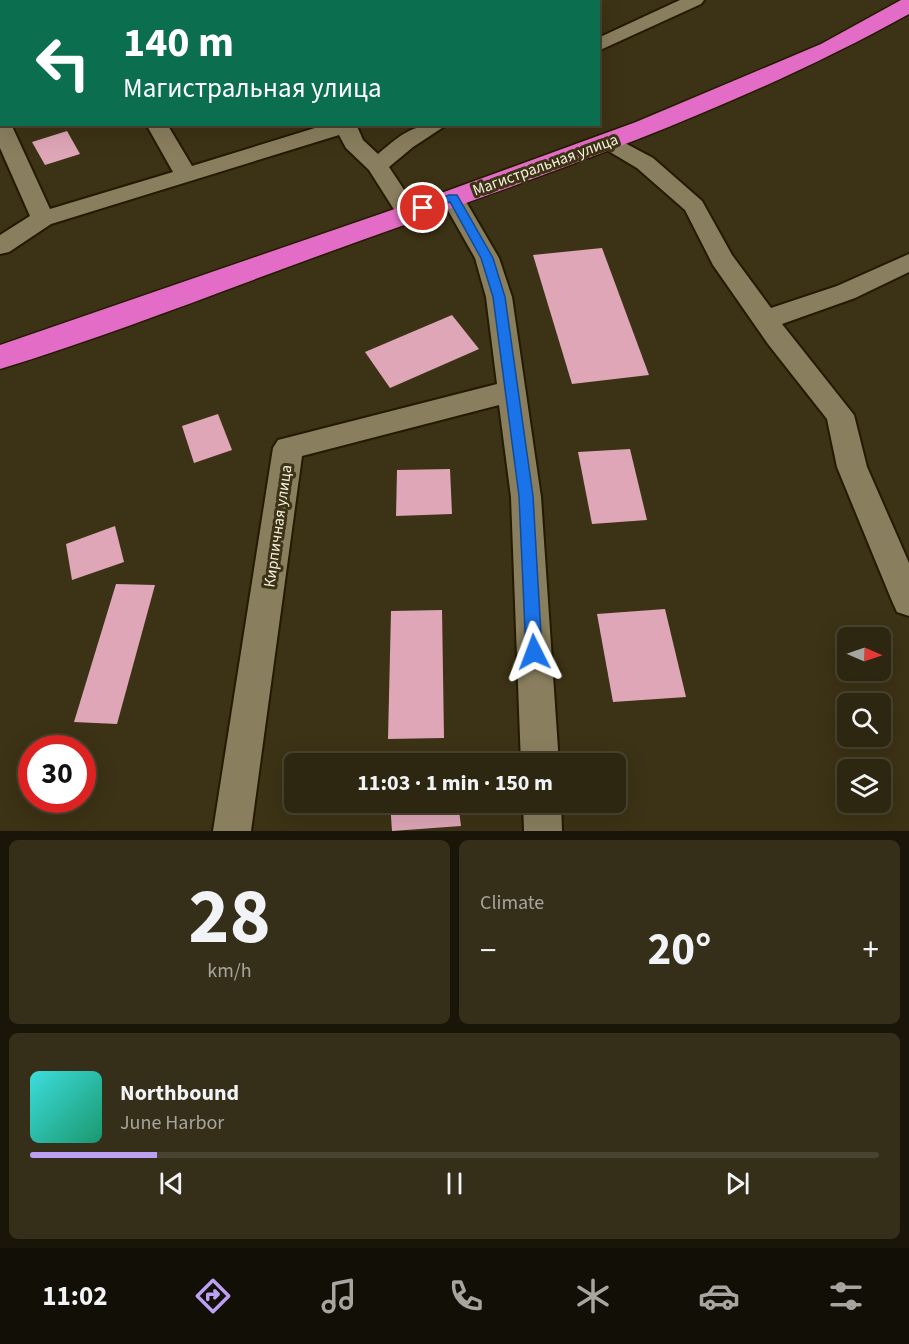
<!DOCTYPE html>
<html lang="en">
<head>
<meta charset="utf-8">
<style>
	:root { --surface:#2d2610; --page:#352e19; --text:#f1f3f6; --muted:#a7a59f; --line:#484330; --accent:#bca0f2 }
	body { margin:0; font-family:"Source Sans 3",sans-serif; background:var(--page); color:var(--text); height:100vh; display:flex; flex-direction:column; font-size:22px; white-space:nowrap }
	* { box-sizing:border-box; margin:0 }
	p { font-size:20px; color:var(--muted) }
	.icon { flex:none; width:33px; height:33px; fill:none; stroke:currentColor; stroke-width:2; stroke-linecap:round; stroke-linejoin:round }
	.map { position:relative; height:831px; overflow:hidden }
	.drawer { display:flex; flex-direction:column; gap:9px; padding:9px; background:#191509; flex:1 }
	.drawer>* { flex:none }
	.hud { position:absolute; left:0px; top:0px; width:600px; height:126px; box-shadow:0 6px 24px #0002,0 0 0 2px var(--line); background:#0b6e4f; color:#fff; overflow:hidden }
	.needle { width:39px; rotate:92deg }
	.buttons { position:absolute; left:837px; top:627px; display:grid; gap:12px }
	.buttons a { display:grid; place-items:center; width:54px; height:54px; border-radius:9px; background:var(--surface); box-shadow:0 6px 24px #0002,0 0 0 2px var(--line); font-size:30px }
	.speed { position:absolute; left:18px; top:735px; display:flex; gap:12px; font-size:30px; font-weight:700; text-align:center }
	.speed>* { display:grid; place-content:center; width:78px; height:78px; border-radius:50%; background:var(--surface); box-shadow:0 6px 24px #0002,0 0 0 2px var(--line); line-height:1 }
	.speed .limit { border:9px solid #d22; background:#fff; color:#111 }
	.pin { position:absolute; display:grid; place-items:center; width:51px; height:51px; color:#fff; margin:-26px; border:3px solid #fff; border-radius:50%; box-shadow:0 2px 6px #0007 }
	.me { position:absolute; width:66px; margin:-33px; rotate:357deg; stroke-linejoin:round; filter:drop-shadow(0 0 4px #0008) }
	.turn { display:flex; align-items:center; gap:21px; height:126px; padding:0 24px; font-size:27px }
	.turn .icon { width:78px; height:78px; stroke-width:2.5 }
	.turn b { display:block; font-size:42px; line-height:51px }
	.big { font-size:45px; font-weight:700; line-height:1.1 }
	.drawer .widget { flex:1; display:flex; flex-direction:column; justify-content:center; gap:9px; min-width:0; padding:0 21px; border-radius:9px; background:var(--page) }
	.drawer .dial { align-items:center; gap:0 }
	.dial b { font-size:78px; line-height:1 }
	.song { display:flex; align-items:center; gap:18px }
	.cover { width:72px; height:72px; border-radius:9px; background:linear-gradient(135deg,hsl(180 70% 55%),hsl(160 70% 35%)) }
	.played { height:6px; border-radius:3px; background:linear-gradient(90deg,var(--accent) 15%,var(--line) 15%) }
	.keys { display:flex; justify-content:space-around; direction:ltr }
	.heat { display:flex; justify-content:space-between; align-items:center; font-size:33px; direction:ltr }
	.drawer .tiles { flex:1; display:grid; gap:9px; grid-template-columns:1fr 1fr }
	.widget:last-child { grid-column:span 2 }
	.trip { position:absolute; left:284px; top:753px; width:342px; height:60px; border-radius:9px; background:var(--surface); box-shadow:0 6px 24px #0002,0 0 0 2px var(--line); font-weight:700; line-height:60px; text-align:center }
	.menu { display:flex; height:96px; justify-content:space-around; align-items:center; background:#120f06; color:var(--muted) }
	.menu .icon { width:42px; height:42px }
	.menu .on { color:var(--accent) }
	.menu b { font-size:27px; color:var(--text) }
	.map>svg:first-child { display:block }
	.building { fill:#dea6b7 }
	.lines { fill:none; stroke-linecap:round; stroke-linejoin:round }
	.street-casing { stroke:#231a00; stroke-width:4 }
	.highway-casing { stroke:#231a00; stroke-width:3 }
	.street { fill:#897e5e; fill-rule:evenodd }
	.highway { fill:#e36dc6; fill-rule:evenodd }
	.route { fill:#1a73e8; stroke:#114b97; stroke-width:1.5 }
	.labels { text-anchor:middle; stroke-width:6; stroke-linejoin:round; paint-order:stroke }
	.street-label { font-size:16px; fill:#f5efde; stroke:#3c3215 }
</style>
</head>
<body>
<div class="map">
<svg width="909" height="831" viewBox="0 0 909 831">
	<rect width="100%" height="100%" fill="#3c3215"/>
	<!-- building -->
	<g class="building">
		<polygon points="67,131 80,154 45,165 32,142"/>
		<polygon points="602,248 649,375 572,384 533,255"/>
		<polygon points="452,315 479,349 390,388 365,352"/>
		<polygon points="218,414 232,450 194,463 182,426"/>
		<polygon points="630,449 647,520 592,524 578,452"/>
		<polygon points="450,469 452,514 396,516 397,470"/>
		<polygon points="115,526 124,562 72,580 66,544"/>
		<polygon points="116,584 155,585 117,724 74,722"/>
		<polygon points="665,609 686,697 613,702 597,614"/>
		<polygon points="442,610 444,738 388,739 391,611"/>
		<polygon points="390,802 458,802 461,826 392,831"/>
	</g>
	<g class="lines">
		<!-- street casing -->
		<g class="street-casing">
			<g id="street">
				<polygon points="72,0 90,0 91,2 73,2"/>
				<polygon points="236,0 254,0 255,2 237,2"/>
				<polygon points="680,0 704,0 701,4 598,51 598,38"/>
				<path d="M0,118L2,124H11L50,209L173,172L146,124H167L192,166L328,124H356L363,140L378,154C404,132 413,124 448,124L413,147L389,167L420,214L416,219L408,222L400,219L369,170L346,148L339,135L51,224L9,252L0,254V235L30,216L0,148Z"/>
				<polygon points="608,134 653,158 702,201 732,255 771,308 837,286 909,254 909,272 855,298 782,324 854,415 867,467 909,563 909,616 897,612 892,601 837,467 827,419 768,344 713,265 685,210 637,168 600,146 597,141 600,136"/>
				<polygon points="453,191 461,193 499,258 512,297 541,497 559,764 521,764 511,497 499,405 302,456 251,831 213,831 273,448 278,440 497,384 486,297 475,258 441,198 445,193"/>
				<polygon points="523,802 561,802 562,831 524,831"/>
			</g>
		</g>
		<!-- highway casing -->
		<g class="highway-casing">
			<path id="highway" d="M901,0H909V14C738,109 550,173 365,239C244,282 123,331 0,369V345L444,192L636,122L821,44Z"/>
		</g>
		<!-- street -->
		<use href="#street" class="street"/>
		<!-- highway -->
		<use href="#highway" class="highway"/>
	</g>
	<!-- route -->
	<polygon class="route" points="449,195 457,195 493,258 505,297 533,496 542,652 540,658 534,660 528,658 526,652 519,496 493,297 481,258 450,202 423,212 417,208"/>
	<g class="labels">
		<!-- street labels -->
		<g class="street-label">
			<text transform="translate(545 164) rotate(-20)" y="6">Магистральная улица</text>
			<text transform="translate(277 526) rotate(-82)" y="6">Кирпичная улица</text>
		</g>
	</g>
</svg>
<div class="buttons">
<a><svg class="needle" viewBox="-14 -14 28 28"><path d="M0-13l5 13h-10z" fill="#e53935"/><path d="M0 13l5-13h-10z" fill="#a7a59f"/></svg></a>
<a><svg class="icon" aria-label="search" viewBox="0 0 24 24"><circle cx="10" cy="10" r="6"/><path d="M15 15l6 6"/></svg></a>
<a><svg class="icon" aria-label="layers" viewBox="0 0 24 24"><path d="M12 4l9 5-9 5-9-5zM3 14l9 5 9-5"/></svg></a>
</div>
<div class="speed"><div class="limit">30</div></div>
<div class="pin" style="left:423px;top:208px;background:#d93025"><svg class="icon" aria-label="arrive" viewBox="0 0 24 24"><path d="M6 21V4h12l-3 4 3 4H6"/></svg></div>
<svg class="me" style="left:534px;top:652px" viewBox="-20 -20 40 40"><path d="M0-17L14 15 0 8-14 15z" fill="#1a73e8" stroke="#fff" stroke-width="4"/></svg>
<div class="trip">11:03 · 1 min · 150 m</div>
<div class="hud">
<div class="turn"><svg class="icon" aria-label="left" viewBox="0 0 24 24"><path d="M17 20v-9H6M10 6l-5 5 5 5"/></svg><div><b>140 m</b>Магистральная улица</div></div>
</div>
</div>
<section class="drawer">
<div class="tiles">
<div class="widget dial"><b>28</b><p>km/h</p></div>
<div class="widget"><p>Climate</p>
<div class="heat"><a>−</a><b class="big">20°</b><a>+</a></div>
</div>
<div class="widget">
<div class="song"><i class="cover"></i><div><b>Northbound</b><p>June Harbor</p></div></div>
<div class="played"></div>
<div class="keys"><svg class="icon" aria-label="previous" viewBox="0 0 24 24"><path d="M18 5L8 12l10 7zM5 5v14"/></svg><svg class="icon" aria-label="pause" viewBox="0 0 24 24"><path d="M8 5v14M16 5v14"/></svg><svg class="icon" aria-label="next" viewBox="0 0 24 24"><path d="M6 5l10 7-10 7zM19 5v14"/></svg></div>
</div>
</div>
</section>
<nav class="menu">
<b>11:02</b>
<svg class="icon on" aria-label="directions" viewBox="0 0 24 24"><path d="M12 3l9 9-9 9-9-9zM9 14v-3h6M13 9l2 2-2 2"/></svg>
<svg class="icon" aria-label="music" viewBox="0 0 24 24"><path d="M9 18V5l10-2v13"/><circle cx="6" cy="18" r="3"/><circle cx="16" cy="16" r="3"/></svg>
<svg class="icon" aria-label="phone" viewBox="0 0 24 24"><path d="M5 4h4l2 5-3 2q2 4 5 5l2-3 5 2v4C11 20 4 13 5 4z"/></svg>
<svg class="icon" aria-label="climate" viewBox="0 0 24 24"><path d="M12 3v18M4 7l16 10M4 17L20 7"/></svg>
<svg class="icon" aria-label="car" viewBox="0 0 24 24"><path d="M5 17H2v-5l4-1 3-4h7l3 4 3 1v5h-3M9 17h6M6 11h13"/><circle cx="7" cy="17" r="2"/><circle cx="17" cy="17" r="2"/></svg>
<svg class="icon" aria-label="filters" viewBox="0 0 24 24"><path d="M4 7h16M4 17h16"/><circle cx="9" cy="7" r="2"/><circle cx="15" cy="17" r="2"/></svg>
</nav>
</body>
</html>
